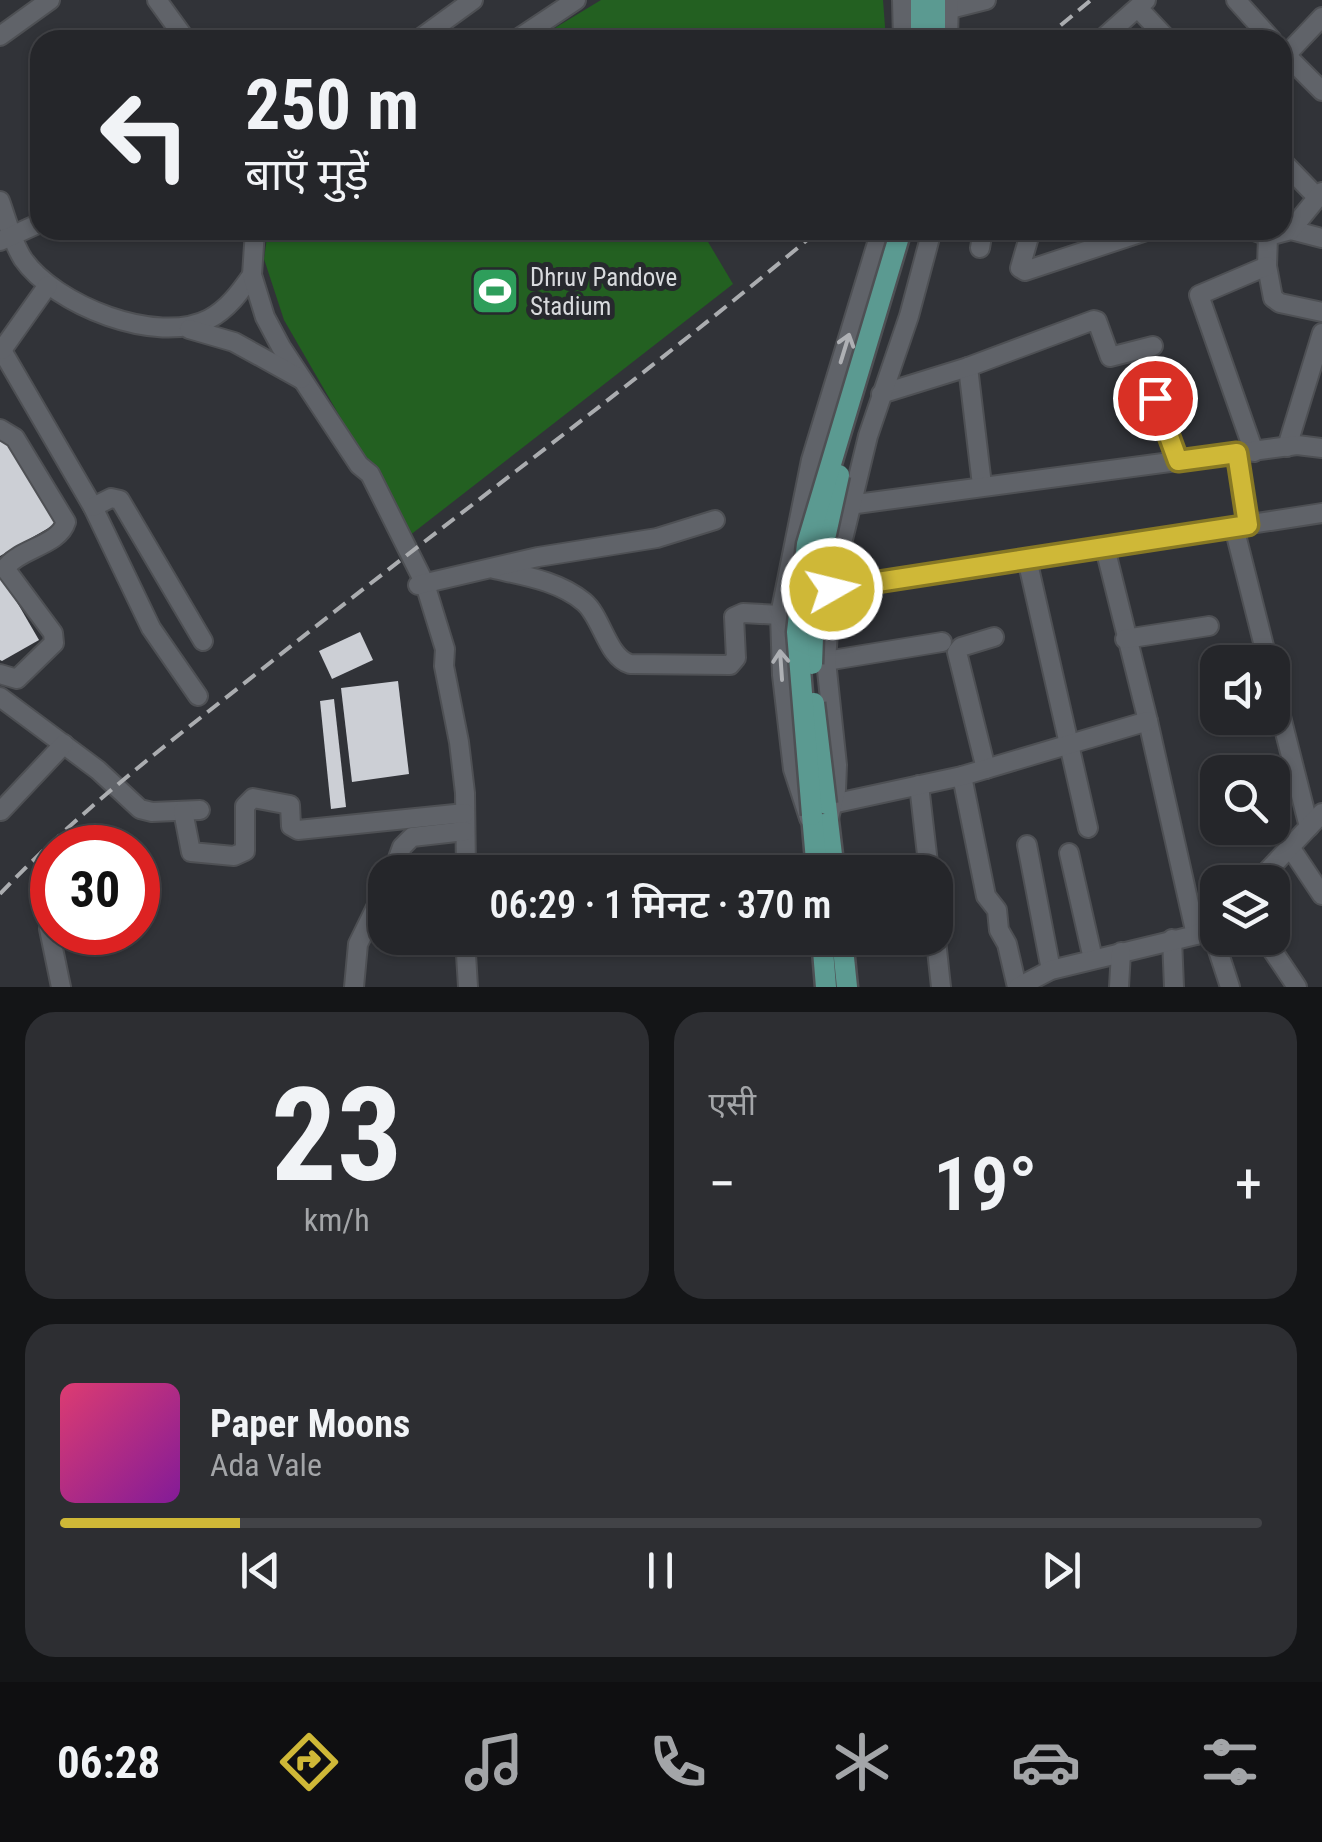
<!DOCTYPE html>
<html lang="hi">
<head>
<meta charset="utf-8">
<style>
	:root { --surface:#25262a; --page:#2d2e32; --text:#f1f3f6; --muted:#a3a5a8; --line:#424347; --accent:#cfb837 }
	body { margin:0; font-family:"Roboto Condensed","Noto Sans Devanagari",sans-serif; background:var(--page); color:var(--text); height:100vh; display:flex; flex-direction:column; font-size:38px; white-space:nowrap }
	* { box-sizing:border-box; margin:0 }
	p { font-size:32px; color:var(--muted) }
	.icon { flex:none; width:55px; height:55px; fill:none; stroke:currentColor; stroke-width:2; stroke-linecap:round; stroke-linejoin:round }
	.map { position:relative; height:987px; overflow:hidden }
	.details { display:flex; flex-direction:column; gap:25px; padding:25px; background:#141517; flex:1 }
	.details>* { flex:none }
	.top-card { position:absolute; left:30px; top:30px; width:1262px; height:210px; border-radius:30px; box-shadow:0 2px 8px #0004,0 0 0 2px var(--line); background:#25262a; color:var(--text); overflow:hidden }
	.tools { position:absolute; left:1200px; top:645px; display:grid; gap:20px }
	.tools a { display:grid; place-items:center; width:90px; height:90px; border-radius:20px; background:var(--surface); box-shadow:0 2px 8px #0004,0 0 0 2px var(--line); font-size:50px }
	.speed { position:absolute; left:30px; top:825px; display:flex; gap:20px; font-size:50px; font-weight:700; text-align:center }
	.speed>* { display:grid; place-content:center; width:130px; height:130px; border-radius:50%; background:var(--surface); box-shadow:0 2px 8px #0004,0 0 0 2px var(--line); line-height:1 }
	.speed .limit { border:15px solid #d22; background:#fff; color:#111 }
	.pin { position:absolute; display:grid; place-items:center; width:85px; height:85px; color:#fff; margin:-42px; border:5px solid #fff; border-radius:50%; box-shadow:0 2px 10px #0007 }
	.me { position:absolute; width:110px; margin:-55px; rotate:82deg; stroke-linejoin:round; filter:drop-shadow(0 0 8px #0008) }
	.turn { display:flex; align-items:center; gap:35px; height:210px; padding:0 50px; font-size:45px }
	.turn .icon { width:130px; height:130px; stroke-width:2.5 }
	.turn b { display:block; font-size:70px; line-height:85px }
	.big { font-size:75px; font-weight:600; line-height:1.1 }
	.details .widget { flex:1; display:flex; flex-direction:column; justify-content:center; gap:15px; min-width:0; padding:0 35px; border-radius:30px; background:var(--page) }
	.details .dial { align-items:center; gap:0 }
	.dial b { font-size:130px; line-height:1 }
	.song { display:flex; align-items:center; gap:30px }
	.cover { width:120px; height:120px; border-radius:15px; background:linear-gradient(135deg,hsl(340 70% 55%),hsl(290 70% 35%)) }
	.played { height:10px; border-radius:5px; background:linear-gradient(90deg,var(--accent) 15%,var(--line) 15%) }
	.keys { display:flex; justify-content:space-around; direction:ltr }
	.heat { display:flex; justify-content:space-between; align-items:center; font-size:55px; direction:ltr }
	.details .tiles { flex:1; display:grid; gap:25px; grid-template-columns:1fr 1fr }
	.widget:last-child { grid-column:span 2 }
	.trip { position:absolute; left:368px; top:855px; width:585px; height:100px; border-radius:30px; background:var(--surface); box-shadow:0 2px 8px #0004,0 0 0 2px var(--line); font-weight:600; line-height:100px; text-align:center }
	.dock { display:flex; height:160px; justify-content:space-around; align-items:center; background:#0f0f11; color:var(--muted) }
	.dock .icon { width:70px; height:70px }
	.dock .current { color:var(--accent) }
	.dock b { font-size:45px; color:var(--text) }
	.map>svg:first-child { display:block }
	.green { fill:#236021 }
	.building { fill:#cccfd5 }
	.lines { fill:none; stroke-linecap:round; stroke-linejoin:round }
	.minor-casing { stroke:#4e5054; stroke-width:22 }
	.major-casing { stroke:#4e5054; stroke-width:25 }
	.minor { stroke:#606369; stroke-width:18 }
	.major { stroke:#5b9a91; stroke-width:20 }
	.rail { stroke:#abadb0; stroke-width:4; stroke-dasharray:15 8; stroke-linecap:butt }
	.major-bridge-casing { stroke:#4e5054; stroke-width:25; stroke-linecap:butt }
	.major-bridge { stroke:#5b9a91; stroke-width:20 }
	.oneway { stroke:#aeb0b4 }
	.route-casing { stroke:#877824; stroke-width:25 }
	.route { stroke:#cfb837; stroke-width:18 }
	.labels { text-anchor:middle; stroke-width:10; stroke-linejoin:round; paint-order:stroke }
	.poi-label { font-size:25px; fill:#d8dadd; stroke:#27292e; text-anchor:start }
</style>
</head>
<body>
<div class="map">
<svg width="1322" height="987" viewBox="0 0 1322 987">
	<rect width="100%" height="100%" fill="#313338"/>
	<!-- green -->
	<g class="green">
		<polygon points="601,0 883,0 886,40 535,40"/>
		<polygon points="268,230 701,230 733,284 409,536 284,320 264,259"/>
	</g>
	<!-- building -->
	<g class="building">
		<polygon points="0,438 12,442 59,522 0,556"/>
		<polygon points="0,573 39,640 2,661 0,660"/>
		<polygon points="360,632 373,660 332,679 319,651"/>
		<polygon points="398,681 409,774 352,782 341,688"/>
		<polygon points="334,699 346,807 331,809 320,701"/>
	</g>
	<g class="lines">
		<!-- minor casing -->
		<g class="minor-casing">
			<g id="minor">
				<polyline points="157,0 186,40"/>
				<polyline points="902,0 903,40"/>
				<polyline points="1236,0 1272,40"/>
				<polyline points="1138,8 1168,40"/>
				<polyline points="950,9 986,0"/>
				<polyline points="0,36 50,0"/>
				<polyline points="418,40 473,0"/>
				<polyline points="516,40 576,0"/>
				<polyline points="948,40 949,0"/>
				<polyline points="1101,40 1146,0"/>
				<polyline points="1282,51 1322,91"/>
				<polyline points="1286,55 1322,17"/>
				<polyline points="1282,161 1317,197"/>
				<path d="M0,201C7,220 12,242 23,259C55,305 157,346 209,319C228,309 240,292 252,275"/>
				<polyline points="255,230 252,275 265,317 281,347 359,465 370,474 425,584 445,649 444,666 459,742 465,793 466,872"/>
				<polyline points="1031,230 1020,268 1025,271 1149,230"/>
				<polyline points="1251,230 1268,236 1291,230 1322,238"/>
				<polyline points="1291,230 1322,192"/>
				<polyline points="1268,236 1267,266 1273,298 1280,303 1322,312"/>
				<polyline points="0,241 40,223"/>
				<polyline points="980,248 983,230"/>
				<polyline points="189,329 234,342 301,379"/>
				<polyline points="0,347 93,507 151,628 198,696"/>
				<polyline points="2,350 48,285"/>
				<polyline points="968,367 982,485"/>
				<polyline points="881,394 968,367 1094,320 1097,321 1110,357 1153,346"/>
				<polyline points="1155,398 1178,461"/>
				<path d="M0,429L15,438L66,522C59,545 22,548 7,566V571L53,633L54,643L17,679L0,674"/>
				<polyline points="1287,447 1322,333"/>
				<polyline points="1254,452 1199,295 1267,266"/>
				<polyline points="1237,453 1248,525"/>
				<polyline points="849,505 1297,445 1322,448"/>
				<polyline points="93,507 111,498 120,500 203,641"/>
				<polyline points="1234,527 1268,662"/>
				<polyline points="1105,548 1148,721 1196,935"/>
				<polyline points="1027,559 1088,828"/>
				<path d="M494,569C525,576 559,581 584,602C602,617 607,657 630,664L730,665L736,658L734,617L743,613L780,615"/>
				<polyline points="418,585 538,557 657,538 715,520"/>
				<polyline points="831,589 1322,513"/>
				<polyline points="1125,639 1209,626"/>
				<polyline points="826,661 942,642"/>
				<polyline points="1272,681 1309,827"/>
				<polyline points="0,697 98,770 140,809 152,812 200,810"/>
				<polyline points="986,769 957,652 961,647 994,637"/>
				<polyline points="962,776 986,896 997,910 999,930 1007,944 1017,987"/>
				<polyline points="919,785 929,872"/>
				<polyline points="832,804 962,776 1148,721"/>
				<polyline points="1,811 64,744"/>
				<polyline points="183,811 191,852 234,856 245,851 245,806 253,798 290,805 291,826 298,830 465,813"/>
				<polyline points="809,818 793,769 782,675 780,615 811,460 881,230"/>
				<polyline points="829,818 836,790 837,765 826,661 831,589 868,436 909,316 932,230"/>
				<polyline points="1027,845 1051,970"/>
				<polyline points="1290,847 1322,895"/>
				<polyline points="1069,853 1093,959"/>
				<polyline points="393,872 402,847 412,837 465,831"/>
				<polyline points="1257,882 1322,813"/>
				<polyline points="49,929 61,987"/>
				<polyline points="1211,929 1230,987"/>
				<polyline points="935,931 941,987"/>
				<polyline points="465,938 468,987"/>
				<polyline points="1264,938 1297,987"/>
				<polyline points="1172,939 1174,987"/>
				<polyline points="354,987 358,944 385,889"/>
				<polyline points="1018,987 1051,970 1196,935 1218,923"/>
				<polyline points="1119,987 1121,952"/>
			</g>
		</g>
		<!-- major casing -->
		<g class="major-casing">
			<g id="major">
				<polyline points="921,40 921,0"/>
				<polyline points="935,40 935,0"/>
				<polyline points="826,804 834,872"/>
				<polyline points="812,815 817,872"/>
				<polyline points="822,938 826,987"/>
				<polyline points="842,938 847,987"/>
			</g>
		</g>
		<!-- minor -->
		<use href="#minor" class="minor"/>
		<!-- major -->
		<use href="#major" class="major"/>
		<!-- rail -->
		<g class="rail">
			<polyline points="1043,40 1091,0"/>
			<path d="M0,894C82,807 177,737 271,662C452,517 641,380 819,230"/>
		</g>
		<!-- major-bridge casing -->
		<g class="major-bridge-casing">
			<g id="major-bridge">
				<polyline points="812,664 815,584 839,475"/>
				<polyline points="814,703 826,804"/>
				<polyline points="812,815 797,632 807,544 901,230"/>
			</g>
		</g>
		<!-- major-bridge -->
		<use href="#major-bridge" class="major-bridge"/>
	</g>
	<!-- one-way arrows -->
	<defs><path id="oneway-shaft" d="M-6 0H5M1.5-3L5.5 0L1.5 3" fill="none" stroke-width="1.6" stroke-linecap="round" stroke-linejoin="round" transform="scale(2.5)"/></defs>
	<g class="oneway">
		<use href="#oneway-shaft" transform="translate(845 348) rotate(-73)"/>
		<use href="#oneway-shaft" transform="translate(781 665) rotate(-94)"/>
	</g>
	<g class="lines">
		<!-- route casing -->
		<g class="route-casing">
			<polyline id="route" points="832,589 1248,525 1237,453 1178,461 1155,398"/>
		</g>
		<!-- route -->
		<use href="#route" class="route"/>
	</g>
	<!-- icons -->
	<defs>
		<g id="stadium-square" transform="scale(2.5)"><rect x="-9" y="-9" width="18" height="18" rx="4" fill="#2e9e5b" stroke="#27292e"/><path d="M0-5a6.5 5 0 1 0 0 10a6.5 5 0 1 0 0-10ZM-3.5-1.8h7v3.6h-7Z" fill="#fff"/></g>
	</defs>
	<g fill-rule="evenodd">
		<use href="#stadium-square" x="495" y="291"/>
	</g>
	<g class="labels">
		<!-- poi labels -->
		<g class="poi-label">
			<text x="530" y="286">Dhruv Pandove<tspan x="530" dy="29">Stadium</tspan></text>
		</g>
	</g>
</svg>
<div class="tools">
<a><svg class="icon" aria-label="sound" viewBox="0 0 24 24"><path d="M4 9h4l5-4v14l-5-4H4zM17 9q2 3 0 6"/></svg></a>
<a><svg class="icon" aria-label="search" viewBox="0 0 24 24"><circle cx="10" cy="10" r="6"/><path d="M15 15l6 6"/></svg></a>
<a><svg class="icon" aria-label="layers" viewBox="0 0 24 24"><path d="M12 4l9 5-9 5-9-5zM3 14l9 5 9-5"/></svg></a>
</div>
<div class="speed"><div class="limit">30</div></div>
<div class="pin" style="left:1155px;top:398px;background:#d93025"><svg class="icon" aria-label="arrive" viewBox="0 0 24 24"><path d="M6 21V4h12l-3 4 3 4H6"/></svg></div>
<svg class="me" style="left:832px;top:589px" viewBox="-20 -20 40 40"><circle r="17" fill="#cfb837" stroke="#fff" stroke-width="3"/><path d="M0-11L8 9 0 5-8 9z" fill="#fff"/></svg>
<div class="trip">06:29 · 1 मिनट · 370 m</div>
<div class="top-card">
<div class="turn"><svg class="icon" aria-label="left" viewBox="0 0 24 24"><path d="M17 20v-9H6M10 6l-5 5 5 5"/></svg><div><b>250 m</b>बाएँ मुड़ें</div></div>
</div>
</div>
<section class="details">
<div class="tiles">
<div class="widget dial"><b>23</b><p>km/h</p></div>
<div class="widget"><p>एसी</p>
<div class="heat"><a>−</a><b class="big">19°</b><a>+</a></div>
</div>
<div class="widget">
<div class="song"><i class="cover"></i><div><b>Paper Moons</b><p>Ada Vale</p></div></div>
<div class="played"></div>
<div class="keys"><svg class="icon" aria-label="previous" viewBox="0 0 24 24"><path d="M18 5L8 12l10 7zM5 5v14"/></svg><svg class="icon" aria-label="pause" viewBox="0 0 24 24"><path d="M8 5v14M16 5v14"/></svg><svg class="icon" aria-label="next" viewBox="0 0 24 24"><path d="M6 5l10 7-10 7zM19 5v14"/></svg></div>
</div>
</div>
</section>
<nav class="dock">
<b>06:28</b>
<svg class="icon current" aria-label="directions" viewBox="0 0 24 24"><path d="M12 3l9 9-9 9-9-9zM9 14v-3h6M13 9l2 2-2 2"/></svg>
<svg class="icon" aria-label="music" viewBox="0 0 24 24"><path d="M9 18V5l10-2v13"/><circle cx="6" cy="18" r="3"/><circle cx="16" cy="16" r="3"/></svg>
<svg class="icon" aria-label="phone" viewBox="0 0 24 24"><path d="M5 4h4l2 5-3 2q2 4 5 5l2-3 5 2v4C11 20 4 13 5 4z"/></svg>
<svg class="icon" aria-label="climate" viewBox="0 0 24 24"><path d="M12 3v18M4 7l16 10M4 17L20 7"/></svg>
<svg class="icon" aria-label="car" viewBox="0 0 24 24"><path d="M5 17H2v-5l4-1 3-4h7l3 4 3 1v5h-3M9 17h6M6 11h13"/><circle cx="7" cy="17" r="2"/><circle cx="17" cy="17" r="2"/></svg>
<svg class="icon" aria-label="filters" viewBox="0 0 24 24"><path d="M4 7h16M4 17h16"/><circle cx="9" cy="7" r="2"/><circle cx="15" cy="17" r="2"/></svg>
</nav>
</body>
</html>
